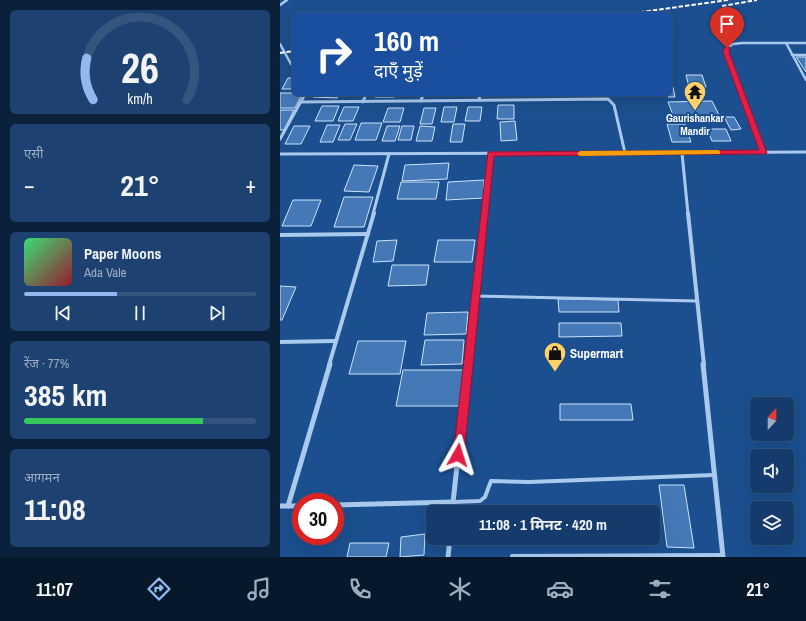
<!DOCTYPE html>
<html lang="hi">
<head>
<meta charset="utf-8">
<style>
	:root { --surface:#143b6b; --page:#1d4271; --text:#f1f3f6; --muted:#9dadc1; --line:#33557e; --accent:#90b9f0 }
	body { margin:0; font-family:"Archivo Narrow","Noto Sans Devanagari",sans-serif; background:var(--page); color:var(--text); height:100vh; display:flex; flex-direction:column; font-size:15px; white-space:nowrap }
	* { box-sizing:border-box; margin:0 }
	p { font-size:13px; color:var(--muted) }
	.icon { flex:none; width:22px; height:22px; fill:none; stroke:currentColor; stroke-width:2; stroke-linecap:round; stroke-linejoin:round }
	.map { position:relative; flex:1; overflow:hidden }
	.drawer { display:flex; flex-direction:column; gap:10px; padding:10px; background:#0b203b; width:280px }
	.drawer>* { flex:none }
	.top-card { position:absolute; left:12px; top:12px; width:380px; height:84px; border-radius:6px; box-shadow:0 4px 16px #0002,0 0 0 1px var(--line); background:#1a4fa0; color:#fff; overflow:hidden }
	.needle { width:26px; rotate:21deg }
	.controls { position:absolute; left:470px; top:397px; display:grid; gap:8px }
	.controls a { display:grid; place-items:center; width:44px; height:44px; border-radius:6px; background:var(--surface); box-shadow:0 4px 16px #0002,0 0 0 1px var(--line); font-size:20px }
	.speed { position:absolute; left:12px; top:493px; display:flex; gap:8px; font-size:20px; font-weight:700; text-align:center }
	.speed>* { display:grid; place-content:center; width:52px; height:52px; border-radius:50%; background:var(--surface); box-shadow:0 4px 16px #0002,0 0 0 1px var(--line); line-height:1 }
	.speed .limit { border:6px solid #d22; background:#fff; color:#111 }
	.pin { position:absolute; display:grid; place-items:center; width:34px; height:34px; color:#fff; margin:-41px -17px; border-radius:50% 50% 50% 0; rotate:-45deg; box-shadow:0 0 4px #0007 }
	.pin .icon { rotate:45deg }
	.me { position:absolute; width:44px; margin:-22px; rotate:6deg; stroke-linejoin:round; filter:drop-shadow(0 0 3px #0008) }
	.turn { display:flex; align-items:center; gap:14px; height:84px; padding:0 16px; font-size:18px }
	.turn .icon { width:52px; height:52px; stroke-width:2.5 }
	.turn b { display:block; font-size:28px; line-height:34px }
	.big { font-size:30px; font-weight:700; line-height:1.1 }
	.drawer .widget { flex:1; display:flex; flex-direction:column; justify-content:center; gap:6px; min-width:0; padding:0 14px; border-radius:6px; background:var(--page) }
	.drawer .dial { align-items:center; gap:0 }
	.dial svg { height:104px; overflow:visible; fill:none; stroke:var(--line); stroke-width:7; stroke-linecap:round; text-anchor:middle }
	.dial text { fill:var(--text); stroke:none }
	.song { display:flex; align-items:center; gap:12px }
	.cover { width:48px; height:48px; border-radius:6px; background:linear-gradient(135deg,hsl(140 70% 55%),hsl(350 70% 35%)) }
	.played { height:4px; border-radius:2px; background:linear-gradient(90deg,var(--accent) 40%,var(--line) 40%) }
	.keys { display:flex; justify-content:space-around; direction:ltr }
	.heat { display:flex; justify-content:space-between; align-items:center; font-size:22px; direction:ltr }
	.charge { height:6px; border-radius:3px; background:linear-gradient(90deg,#34c759 77%,var(--line) 0) }
	.trip { position:absolute; left:146px; top:505px; width:234px; height:40px; border-radius:6px; background:var(--surface); box-shadow:0 4px 16px #0002,0 0 0 1px var(--line); font-weight:700; line-height:40px; text-align:center }
	.tabs { display:flex; height:64px; justify-content:space-around; align-items:center; background:#08182b; color:var(--muted) }
	.tabs .icon { width:28px; height:28px }
	.tabs .active { color:var(--accent) }
	.tabs b { font-size:18px; color:var(--text) }
	main { display:flex; flex:1; min-height:0 }
	.map>svg:first-child { display:block }
	.building { fill:#4478b7; stroke:#cfe3fa }
	.lines { fill:none; stroke-linecap:round; stroke-linejoin:round }
	.service-far1 { stroke:#a9c9ee; stroke-width:3 }
	.service { stroke:#a9c9ee; stroke-width:4 }
	.minor-far3 { stroke:#a9c9ee; stroke-width:2.5 }
	.minor-far2 { stroke:#a9c9ee; stroke-width:3 }
	.minor-far1 { stroke:#a9c9ee; stroke-width:4 }
	.minor { stroke:#a9c9ee; stroke-width:5 }
	.rail { stroke:#fff; stroke-width:2; stroke-dasharray:4.5 2; stroke-linecap:butt }
	.route { fill:#e11d48; stroke:#92132f }
	.slow { fill:#f59e0b }
	.labels { text-anchor:middle; stroke-width:4; stroke-linejoin:round; paint-order:stroke }
	.far-poi-label { font-size:11px; font-weight:bold; fill:#fff; stroke:#1b4f8f }
	.poi-label { font-size:13px; font-weight:bold; fill:#fff; stroke:#1b4f8f; text-anchor:start }
</style>
</head>
<body>
<main>
<section class="drawer">
<div class="widget dial"><svg viewBox="0 0 100 80">
<path d="M14 69A42 42 0 1 1 86 69"/>
<path d="M14 69A42 42 0 0 1 9 37" stroke="#90b9f0"/>
<text x="50" y="56" font-size="32" font-weight="700">26</text>
<text x="50" y="72" font-size="11">km/h</text>
</svg></div>
<div class="widget"><p>एसी</p>
<div class="heat"><a>−</a><b class="big">21°</b><a>+</a></div>
</div>
<div class="widget">
<div class="song"><i class="cover"></i><div><b>Paper Moons</b><p>Ada Vale</p></div></div>
<div class="played"></div>
<div class="keys"><svg class="icon" aria-label="previous" viewBox="0 0 24 24"><path d="M18 5L8 12l10 7zM5 5v14"/></svg><svg class="icon" aria-label="pause" viewBox="0 0 24 24"><path d="M8 5v14M16 5v14"/></svg><svg class="icon" aria-label="next" viewBox="0 0 24 24"><path d="M6 5l10 7-10 7zM19 5v14"/></svg></div>
</div>
<div class="widget"><p>रेंज · 77%</p><b class="big">385 km</b><div class="charge"></div></div>
<div class="widget"><p>आगमन</p><b class="big">11:08</b></div>
</section>
<div class="map">
<svg width="526" height="557" viewBox="0 0 526 557">
	<rect width="100%" height="100%" fill="#1b4f8f"/>
	<!-- building -->
	<g class="building">
		<polygon points="516,57 526,57 526,72"/>
		<polygon points="406,75 422,75 426,87 409,87"/>
		<polygon points="8,78 14,78 14,89 2,89"/>
		<polygon points="390,87 393,87 395,97 388,97 388,94 390,94"/>
		<polygon points="0,93 14,93 14,94 22,94 15,108 0,108"/>
		<polygon points="34,94 59,94 57,98 33,97"/>
		<polygon points="96,94 115,94 114,97 95,97"/>
		<polygon points="122,94 141,94 141,96 121,96"/>
		<polygon points="432,101 442,121 396,123 388,102"/>
		<polygon points="218,105 234,105 234,119 217,119"/>
		<polygon points="42,106 59,106 53,121 35,121"/>
		<polygon points="64,107 79,107 73,121 58,121"/>
		<polygon points="164,107 177,107 174,122 161,122"/>
		<polygon points="188,107 202,107 200,121 185,121"/>
		<polygon points="108,108 124,108 120,122 103,122"/>
		<polygon points="144,108 156,108 152,124 140,124"/>
		<polygon points="0,110 14,110 4,130 0,130"/>
		<polygon points="444,117 454,117 461,129 451,130"/>
		<polygon points="235,121 237,140 221,141 220,122"/>
		<polygon points="81,123 102,123 96,140 75,140"/>
		<polygon points="65,124 77,124 70,140 58,140"/>
		<polygon points="173,124 185,124 182,142 170,142"/>
		<polygon points="387,124 405,124 411,142 392,142"/>
		<polygon points="47,125 60,125 53,142 40,142"/>
		<polygon points="14,126 30,126 21,144 5,144"/>
		<polygon points="107,126 120,126 115,141 102,141"/>
		<polygon points="122,126 134,126 131,140 118,140"/>
		<polygon points="140,126 155,127 152,141 136,141"/>
		<polygon points="427,129 446,129 451,141 432,141"/>
		<polygon points="169,163 167,179 122,181 125,165"/>
		<polygon points="74,165 98,166 89,192 64,191"/>
		<polygon points="204,180 204,198 166,200 168,182"/>
		<polygon points="121,182 159,182 156,199 117,199"/>
		<polygon points="64,197 93,197 84,227 54,227"/>
		<polygon points="13,200 41,200 31,226 2,226"/>
		<polygon points="117,240 113,261 93,262 97,241"/>
		<polygon points="158,240 195,240 192,262 154,262"/>
		<polygon points="112,265 149,265 146,285 108,286"/>
		<polygon points="0,286 16,287 2,320 0,320"/>
		<polygon points="278,299 338,300 339,312 279,312"/>
		<polygon points="188,312 186,334 144,335 147,313"/>
		<polygon points="279,323 341,323 342,336 279,337"/>
		<polygon points="145,340 184,340 182,364 141,365"/>
		<polygon points="78,341 126,341 120,374 69,374"/>
		<polygon points="123,370 186,370 182,406 116,406"/>
		<polygon points="280,404 351,404 353,420 280,420"/>
		<polygon points="379,485 404,485 414,548 387,547"/>
		<polygon points="145,534 144,555 120,557 121,537"/>
		<polygon points="70,543 109,543 106,557 67,557"/>
	</g>
	<g class="lines">
		<!-- service-far1 -->
		<polyline class="service-far1" points="196,296 417,301"/>
		<!-- service -->
		<g class="service">
			<polyline points="173,502 200,501 205,497 211,481 249,482 434,475"/>
			<polyline points="232,556 443,555"/>
		</g>
		<!-- minor-far3 -->
		<g class="minor-far3">
			<polyline points="0,5 7,0"/>
			<polyline points="506,43 526,80"/>
			<polyline points="0,44 11,64 14,66"/>
			<polyline points="512,55 526,55"/>
			<polyline points="462,94 446,52 447,48 453,44 462,43 526,43"/>
		</g>
		<!-- minor-far2 -->
		<g class="minor-far2">
			<polyline points="461,93 483,153"/>
			<polyline points="199,100 200,94"/>
			<polyline points="141,101 143,94"/>
			<polyline points="20,102 328,99 334,105 345,153"/>
			<polyline points="83,102 86,94"/>
			<polyline points="0,139 25,94"/>
			<polyline points="402,153 408,214"/>
			<polyline points="0,154 526,152"/>
			<polyline points="93,214 109,154"/>
			<polyline points="205,214 211,154"/>
		</g>
		<!-- minor-far1 -->
		<g class="minor-far1">
			<polyline points="408,213 424,365"/>
			<polyline points="0,235 88,234"/>
			<polyline points="0,342 55,341"/>
			<polyline points="49,365 94,213"/>
			<polyline points="188,365 205,213"/>
		</g>
		<!-- minor -->
		<g class="minor">
			<polyline points="423,364 443,557"/>
			<polyline points="55,505 173,502"/>
			<polyline points="0,506 21,506"/>
			<polyline points="8,506 50,364"/>
			<polyline points="172,512 188,364"/>
			<polyline points="168,557 170,538"/>
		</g>
		<!-- rail -->
		<g class="rail">
			<polyline points="442,6 477,0"/>
			<polyline points="347,14 448,0"/>
			<polyline points="0,53 14,51"/>
		</g>
	</g>
	<!-- route -->
	<polygon class="route" points="447,46 450,48 449,52 487,153 486,154 214,156 184,455 183,459 178,461 174,459 173,455 208,152 479,150 443,52 444,48"/>
	<!-- slow -->
	<polygon class="slow" points="438,150 440,151 440,154 300,156 297,154 300,151"/>
	<!-- icons -->
	<defs>
		<g id="temple-pin" transform="scale(1.15)"><path d="M0 17L-7.5 6A9.5 9.5 0 1 1 7.5 6Z" fill="#ffd166" stroke="#1b4f8f"/><path d="M0-6L5-2H3V0L6.5 2.5H4V6H1.5V3h-3V6H-4V2.5H-6.5L-3 0V-2H-5Z" fill="#111"/></g>
		<g id="shop-pin" transform="scale(1.15)"><path d="M0 17L-7.5 6A9.5 9.5 0 1 1 7.5 6Z" fill="#ffd166" stroke="#1b4f8f"/><path d="M-5-2.5h2.3a2.7 3.5 0 0 1 5.4 0H5L5.5 6h-11ZM-1.5-2.5h3a1.5 2.3 0 0 0-3 0Z" fill="#111"/></g>
	</defs>
	<g fill-rule="evenodd">
		<use href="#temple-pin" x="415" y="92"/>
		<use href="#shop-pin" x="275" y="353"/>
	</g>
	<g class="labels">
		<!-- far-poi labels -->
		<g class="far-poi-label">
			<text x="415" y="122">Gaurishankar<tspan x="415" dy="13">Mandir</tspan></text>
		</g>
		<!-- poi labels -->
		<g class="poi-label">
			<text x="290" y="358">Supermart</text>
		</g>
	</g>
</svg>
<div class="controls">
<a><svg class="needle" viewBox="-14 -14 28 28"><path d="M0-13l5 13h-10z" fill="#e53935"/><path d="M0 13l5-13h-10z" fill="#9dadc1"/></svg></a>
<a><svg class="icon" aria-label="sound" viewBox="0 0 24 24"><path d="M4 9h4l5-4v14l-5-4H4zM17 9q2 3 0 6"/></svg></a>
<a><svg class="icon" aria-label="layers" viewBox="0 0 24 24"><path d="M12 4l9 5-9 5-9-5zM3 14l9 5 9-5"/></svg></a>
</div>
<div class="speed"><div class="limit">30</div></div>
<div class="pin" style="left:447px;top:48px;background:#d93025"><svg class="icon" aria-label="arrive" viewBox="0 0 24 24"><path d="M6 21V4h12l-3 4 3 4H6"/></svg></div>
<svg class="me" style="left:178px;top:455px" viewBox="-20 -20 40 40"><path d="M0-17L14 15 0 8-14 15z" fill="#e11d48" stroke="#fff" stroke-width="4"/></svg>
<div class="trip">11:08 · 1 मिनट · 420 m</div>
<div class="top-card">
<div class="turn"><svg class="icon" aria-label="right" viewBox="0 0 24 24"><path d="M7 20v-9h11M14 6l5 5-5 5"/></svg><div><b>160 m</b>दाएँ मुड़ें</div></div>
</div>
</div>
</main>
<nav class="tabs">
<b>11:07</b>
<svg class="icon active" aria-label="directions" viewBox="0 0 24 24"><path d="M12 3l9 9-9 9-9-9zM9 14v-3h6M13 9l2 2-2 2"/></svg>
<svg class="icon" aria-label="music" viewBox="0 0 24 24"><path d="M9 18V5l10-2v13"/><circle cx="6" cy="18" r="3"/><circle cx="16" cy="16" r="3"/></svg>
<svg class="icon" aria-label="phone" viewBox="0 0 24 24"><path d="M5 4h4l2 5-3 2q2 4 5 5l2-3 5 2v4C11 20 4 13 5 4z"/></svg>
<svg class="icon" aria-label="climate" viewBox="0 0 24 24"><path d="M12 3v18M4 7l16 10M4 17L20 7"/></svg>
<svg class="icon" aria-label="car" viewBox="0 0 24 24"><path d="M5 17H2v-5l4-1 3-4h7l3 4 3 1v5h-3M9 17h6M6 11h13"/><circle cx="7" cy="17" r="2"/><circle cx="17" cy="17" r="2"/></svg>
<svg class="icon" aria-label="filters" viewBox="0 0 24 24"><path d="M4 7h16M4 17h16"/><circle cx="9" cy="7" r="2"/><circle cx="15" cy="17" r="2"/></svg>
<b>21°</b>
</nav>
</body>
</html>
